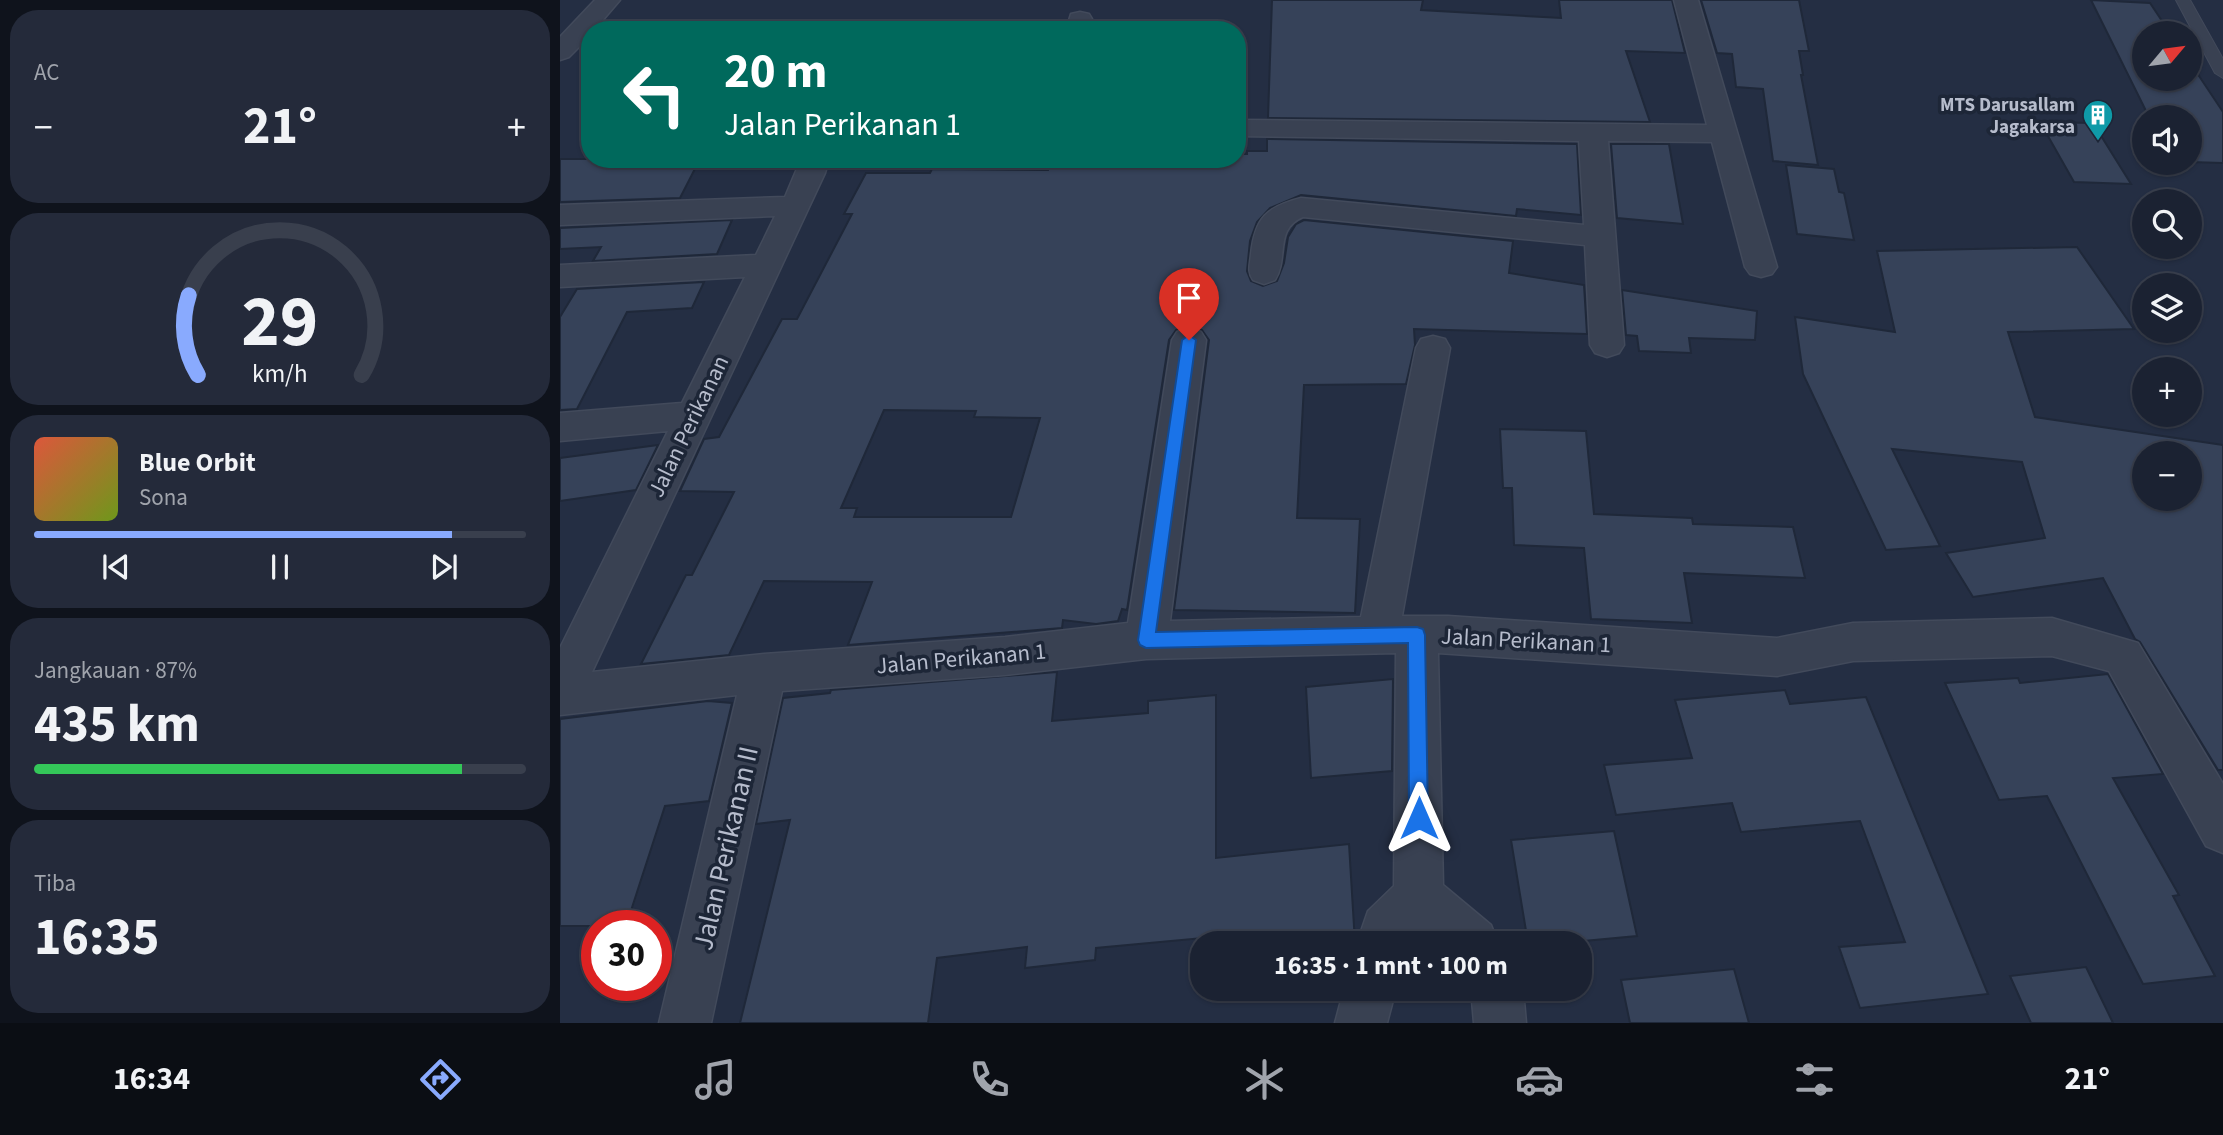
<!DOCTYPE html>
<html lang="id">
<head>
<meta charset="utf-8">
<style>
	:root { --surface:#1b2232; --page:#242a3a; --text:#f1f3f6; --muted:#a0a4ac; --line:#393f4d; --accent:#89aafe }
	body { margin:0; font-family:"Source Sans 3",sans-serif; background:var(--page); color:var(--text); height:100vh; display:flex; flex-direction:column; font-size:26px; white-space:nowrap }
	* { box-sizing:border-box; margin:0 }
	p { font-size:23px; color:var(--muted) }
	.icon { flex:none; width:38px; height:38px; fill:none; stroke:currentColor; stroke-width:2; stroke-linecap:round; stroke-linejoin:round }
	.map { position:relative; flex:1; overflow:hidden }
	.panel { display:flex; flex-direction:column; gap:10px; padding:10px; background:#0f131c; width:560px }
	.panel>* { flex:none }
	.guide { position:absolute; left:21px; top:21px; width:665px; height:147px; border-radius:28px; box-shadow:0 2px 5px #0004,0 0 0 2px var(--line); background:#00695c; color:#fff; overflow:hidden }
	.needle { width:46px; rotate:61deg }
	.fabs { position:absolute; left:1572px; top:21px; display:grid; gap:14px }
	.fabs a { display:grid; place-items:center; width:70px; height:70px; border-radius:50%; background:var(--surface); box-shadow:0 2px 5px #0004,0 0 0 2px var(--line); font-size:35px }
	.speed { position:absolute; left:21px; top:910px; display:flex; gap:14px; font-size:35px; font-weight:700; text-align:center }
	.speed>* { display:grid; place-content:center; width:91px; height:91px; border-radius:50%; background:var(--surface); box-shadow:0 2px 5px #0004,0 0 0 2px var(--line); line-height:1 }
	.speed .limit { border:10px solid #d22; background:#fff; color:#111 }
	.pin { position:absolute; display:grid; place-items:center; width:60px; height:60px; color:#fff; margin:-72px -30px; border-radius:50% 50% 50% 0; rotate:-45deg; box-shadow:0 0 7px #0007 }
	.pin .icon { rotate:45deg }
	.me { position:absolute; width:77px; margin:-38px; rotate:0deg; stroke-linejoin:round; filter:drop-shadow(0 0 5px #0008) }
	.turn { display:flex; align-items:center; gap:24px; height:147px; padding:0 28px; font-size:32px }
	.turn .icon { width:91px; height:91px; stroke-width:2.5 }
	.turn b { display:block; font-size:49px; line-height:60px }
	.big { font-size:52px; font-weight:700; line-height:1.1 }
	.panel .card { flex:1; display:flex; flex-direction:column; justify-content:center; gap:10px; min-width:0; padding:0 24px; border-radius:28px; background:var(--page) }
	.panel .dial { align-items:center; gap:0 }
	.dial svg { height:182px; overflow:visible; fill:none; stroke:var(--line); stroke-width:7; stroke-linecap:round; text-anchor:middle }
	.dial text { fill:var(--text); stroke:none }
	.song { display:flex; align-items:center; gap:21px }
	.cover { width:84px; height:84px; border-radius:10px; background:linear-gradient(135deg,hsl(10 70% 55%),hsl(80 70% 35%)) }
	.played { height:7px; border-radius:4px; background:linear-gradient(90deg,var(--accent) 85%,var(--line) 85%) }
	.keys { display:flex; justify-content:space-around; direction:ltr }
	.heat { display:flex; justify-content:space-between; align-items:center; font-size:38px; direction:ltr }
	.charge { height:10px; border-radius:5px; background:linear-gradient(90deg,#34c759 87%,var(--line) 0) }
	.trip { position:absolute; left:630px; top:931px; width:402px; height:70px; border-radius:28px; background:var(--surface); box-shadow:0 2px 5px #0004,0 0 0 2px var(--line); font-weight:700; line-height:70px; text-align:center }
	.tab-bar { display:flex; height:112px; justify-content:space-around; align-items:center; background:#0b0e14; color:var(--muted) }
	.tab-bar .icon { width:49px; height:49px }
	.tab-bar .current { color:var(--accent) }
	.tab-bar b { font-size:32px; color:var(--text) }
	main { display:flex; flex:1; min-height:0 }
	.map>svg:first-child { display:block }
	.building { fill:#364259; stroke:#1f2839; stroke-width:2; fill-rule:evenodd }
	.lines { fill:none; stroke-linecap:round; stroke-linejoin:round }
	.lane-casing { stroke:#424a5b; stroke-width:2 }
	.street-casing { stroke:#424a5b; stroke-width:3 }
	.lane { fill:#394152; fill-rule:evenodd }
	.street { fill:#394152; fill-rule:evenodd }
	.route { fill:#1a73e8; stroke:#114b97; stroke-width:2 }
	.labels { text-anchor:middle; stroke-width:7; stroke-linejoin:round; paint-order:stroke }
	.far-poi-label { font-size:19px; font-weight:bold; fill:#b6bccc; stroke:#1d2637; text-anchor:end }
	.street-label { font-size:23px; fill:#b6bccc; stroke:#1d2637 }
	.near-street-label { font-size:28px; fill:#b6bccc; stroke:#1d2637 }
</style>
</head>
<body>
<main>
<section class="panel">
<div class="card"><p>AC</p>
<div class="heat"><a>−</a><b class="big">21°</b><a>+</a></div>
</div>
<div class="card dial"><svg viewBox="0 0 100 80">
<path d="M14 69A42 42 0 1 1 86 69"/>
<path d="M14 69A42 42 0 0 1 10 34" stroke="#89aafe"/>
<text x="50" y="56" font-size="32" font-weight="700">29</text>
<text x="50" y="72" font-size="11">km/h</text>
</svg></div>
<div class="card">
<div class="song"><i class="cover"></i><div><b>Blue Orbit</b><p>Sona</p></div></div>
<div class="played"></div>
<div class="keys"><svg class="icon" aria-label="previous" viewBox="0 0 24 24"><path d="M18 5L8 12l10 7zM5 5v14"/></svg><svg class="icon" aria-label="pause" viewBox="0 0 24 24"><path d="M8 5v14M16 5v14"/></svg><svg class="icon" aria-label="next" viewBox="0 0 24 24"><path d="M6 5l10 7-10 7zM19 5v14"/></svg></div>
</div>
<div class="card"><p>Jangkauan · 87%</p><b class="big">435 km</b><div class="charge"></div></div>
<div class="card"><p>Tiba</p><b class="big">16:35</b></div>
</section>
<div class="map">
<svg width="1663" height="1023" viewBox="0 0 1663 1023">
	<rect width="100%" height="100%" fill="#242e43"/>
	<!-- building -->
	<g class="building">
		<polygon points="712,0 863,0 861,10 1001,18 999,0 1112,0 1125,53 1066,51 1090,122 708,118"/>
		<polygon points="1141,0 1239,0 1249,51 1239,51 1243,75 1241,75 1258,165 1213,161 1203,89 1176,87 1172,54 1157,53"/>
		<polygon points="1531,0 1590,3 1610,33 1584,33 1584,79 1629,79 1629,61 1663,112 1663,163 1629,162 1629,117 1589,117"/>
		<polygon points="1480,122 1533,123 1571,184 1514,182"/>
		<path d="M707,139L1017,144L1021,215L957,209L956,216L741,195L710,208L697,222L690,241L687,271L691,281L703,286L717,281L724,263L728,237L736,224L744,220L953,241L949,273L1024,285L1027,334L854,329L855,345L846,384L744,385L737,518L800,519L795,613L614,610L649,340L642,330L628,326L616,330L609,340L567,610L562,609L558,621L536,624L503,620L502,628L288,645L312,582L204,581L169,655L81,664L126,575H132L174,492L120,491L144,439L159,437L222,319H237L292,214H284L306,173H370L372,169L488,170L491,159H677V154H687V151H707ZM324,410L416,411L414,417L480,418L451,517H294L297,508H281Z"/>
		<polygon points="1051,144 1109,144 1123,224 1057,218"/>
		<polygon points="0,159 140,159 120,198 0,202"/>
		<polygon points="1226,165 1274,169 1279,192 1284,193 1294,240 1237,234"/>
		<polygon points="172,220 157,254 33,261 41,247 0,249 0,228"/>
		<path d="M1517,247L1574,329L1448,332L1475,417L1663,445V770H1658L1580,642L1575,639L1543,578L1413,597L1386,553L1485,538L1462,462L1332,449L1380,546L1326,550L1243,374L1235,317L1335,332L1317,251ZM1584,453H1629V499H1584Z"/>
		<polygon points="144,282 132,308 67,312 17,409 0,410 0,317 17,289"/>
		<polygon points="1062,290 1197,311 1195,340 1129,338 1131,353 1079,351 1077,336 1066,335"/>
		<polygon points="940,429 1026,431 1034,514 1132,518 1133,524 1233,527 1245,578 1124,573 1132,623 1031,619 1024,548 954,545 952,488 943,488"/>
		<polygon points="98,445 76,490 0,501 0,458"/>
		<polygon points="497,672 492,721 588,713 588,701 656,695 656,858 789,844 795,943 741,943 741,938 664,943 664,936 536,948 535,960 465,968 467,947 377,958 368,1023 180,1023 230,820 196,824 223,698 270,693 271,690"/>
		<polygon points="1548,674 1603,774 1553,778 1619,895 1613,896 1655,976 1583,984 1487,796 1439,800 1385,683 1458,678 1460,683"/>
		<polygon points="833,679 832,771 751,778 746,687"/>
		<polygon points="1225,690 1230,704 1306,697 1428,994 1300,1008 1279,947 1345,942 1300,821 1181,832 1172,803 1056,815 1044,765 1132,758 1115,700"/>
		<polygon points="148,701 172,703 149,801 105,806 66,926 0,926 0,719"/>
		<polygon points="1054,831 1077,936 1002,943 968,943 951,840"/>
		<polygon points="1526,967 1553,1023 1471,1023 1450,976"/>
		<polygon points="1174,969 1189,1023 1070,1023 1061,980"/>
	</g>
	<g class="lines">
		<!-- lane casing -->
		<g class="lane-casing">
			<polygon id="lane" points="1616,0 1630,0 1663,59 1663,78 1655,73"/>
		</g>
		<!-- street casing -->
		<g class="street-casing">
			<g id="street">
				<polygon points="35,0 60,0 42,21 295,21 304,23 307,28 30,30 30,36 9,57 0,60 0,37"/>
				<path d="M1114,0H1138L1217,267L1212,274L1201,277L1190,274L1185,267L1152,142L1048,141L1064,345L1059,353L1047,357L1035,353L1030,345L1025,245L743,217C714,229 729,258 715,280L704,284L693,280C687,271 690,265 691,254C695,218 706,207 741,198L1024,225L1019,141L677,136V120L1147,125Z"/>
				<polygon points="520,12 529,14 532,19 530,30 506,30 511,14"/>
				<polygon points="241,159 269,159 265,173 32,672 204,654 445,637 568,623 612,340 617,332 629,328 641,332 646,340 610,621 801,617 856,348 861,339 873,336 885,339 890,348 842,616 888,616 1217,638 1293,623 1492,618 1578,643 1663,784 1663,853 1646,846 1549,671 1492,656 1293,661 1217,676 878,653 883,885 931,925 938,943 875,943 860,931 847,943 797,943 808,911 834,886 836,653 586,659 445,675 222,691 151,1023 99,1023 177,695 0,715 0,648 108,431 0,441 0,413 122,403 185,277 0,287 0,265 196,255 215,216 0,225 0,205 225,197"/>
				<polygon points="784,989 836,989 827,1023 775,1023"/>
				<polygon points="911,989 963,989 966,1023 914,1023"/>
			</g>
		</g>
		<!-- lane -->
		<use href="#lane" class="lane"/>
		<!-- street -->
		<use href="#street" class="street"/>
	</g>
	<!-- route -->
	<polygon class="route" points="629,335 636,340 596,632 857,627 863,629 865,635 868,818 865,825 859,828 852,825 849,818 848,643 586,648 580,645 578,640 622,340"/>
	<!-- icons -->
	<defs>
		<g id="building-pin" transform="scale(1.575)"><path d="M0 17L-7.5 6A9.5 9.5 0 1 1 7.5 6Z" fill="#0f9aa8" stroke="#1d2637"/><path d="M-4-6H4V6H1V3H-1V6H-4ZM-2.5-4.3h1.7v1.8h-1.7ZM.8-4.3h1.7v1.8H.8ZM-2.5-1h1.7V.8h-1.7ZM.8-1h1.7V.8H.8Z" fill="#fff"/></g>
	</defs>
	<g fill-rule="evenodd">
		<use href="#building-pin" x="1538" y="115"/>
	</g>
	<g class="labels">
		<!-- far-poi labels -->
		<g class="far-poi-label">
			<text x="1515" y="111">MTS Darusallam<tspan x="1515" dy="22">Jagakarsa</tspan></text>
		</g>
		<!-- street labels -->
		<g class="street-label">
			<text transform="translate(128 426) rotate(-64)" y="8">Jalan Perikanan</text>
			<text transform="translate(966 640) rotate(3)" y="8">Jalan Perikanan 1</text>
			<text transform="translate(401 658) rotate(-5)" y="8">Jalan Perikanan 1</text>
		</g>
		<!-- near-street labels -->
		<g class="near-street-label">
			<text transform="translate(165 848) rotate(-77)" y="10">Jalan Perikanan II</text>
		</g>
	</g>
</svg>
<div class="fabs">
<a><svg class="needle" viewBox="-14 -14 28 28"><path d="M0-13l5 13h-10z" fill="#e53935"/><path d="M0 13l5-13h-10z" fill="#a0a4ac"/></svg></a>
<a><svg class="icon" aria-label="sound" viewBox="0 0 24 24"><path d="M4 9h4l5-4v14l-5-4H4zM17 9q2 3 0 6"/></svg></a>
<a><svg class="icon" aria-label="search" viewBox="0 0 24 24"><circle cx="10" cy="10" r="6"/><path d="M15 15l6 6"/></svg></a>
<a><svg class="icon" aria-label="layers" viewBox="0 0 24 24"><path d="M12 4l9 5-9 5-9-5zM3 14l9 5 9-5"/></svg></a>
<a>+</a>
<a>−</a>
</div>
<div class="speed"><div class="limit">30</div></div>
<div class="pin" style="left:629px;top:340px;background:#d93025"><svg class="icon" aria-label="arrive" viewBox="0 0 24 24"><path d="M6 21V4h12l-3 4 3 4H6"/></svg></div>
<svg class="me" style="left:859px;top:818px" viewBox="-20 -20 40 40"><path d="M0-17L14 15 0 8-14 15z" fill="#1a73e8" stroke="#fff" stroke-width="4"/></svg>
<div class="trip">16:35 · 1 mnt · 100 m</div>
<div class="guide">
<div class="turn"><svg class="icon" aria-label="left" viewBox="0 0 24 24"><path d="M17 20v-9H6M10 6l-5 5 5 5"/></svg><div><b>20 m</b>Jalan Perikanan 1</div></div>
</div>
</div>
</main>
<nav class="tab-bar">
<b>16:34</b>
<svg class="icon current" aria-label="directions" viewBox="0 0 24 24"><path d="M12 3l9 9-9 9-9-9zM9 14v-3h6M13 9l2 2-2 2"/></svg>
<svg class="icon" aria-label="music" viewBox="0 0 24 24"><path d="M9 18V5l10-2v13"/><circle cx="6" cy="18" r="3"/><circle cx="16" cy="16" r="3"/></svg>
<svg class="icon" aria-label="phone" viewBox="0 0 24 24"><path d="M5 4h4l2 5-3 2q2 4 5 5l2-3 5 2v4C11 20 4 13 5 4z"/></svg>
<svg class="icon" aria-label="climate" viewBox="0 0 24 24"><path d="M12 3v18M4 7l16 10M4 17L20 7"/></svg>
<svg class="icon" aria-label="car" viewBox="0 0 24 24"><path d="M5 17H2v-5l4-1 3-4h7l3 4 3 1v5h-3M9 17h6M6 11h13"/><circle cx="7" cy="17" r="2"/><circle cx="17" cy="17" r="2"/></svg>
<svg class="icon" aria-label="filters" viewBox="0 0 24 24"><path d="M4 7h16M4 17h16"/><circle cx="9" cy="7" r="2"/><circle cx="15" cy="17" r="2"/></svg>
<b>21°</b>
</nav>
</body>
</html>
